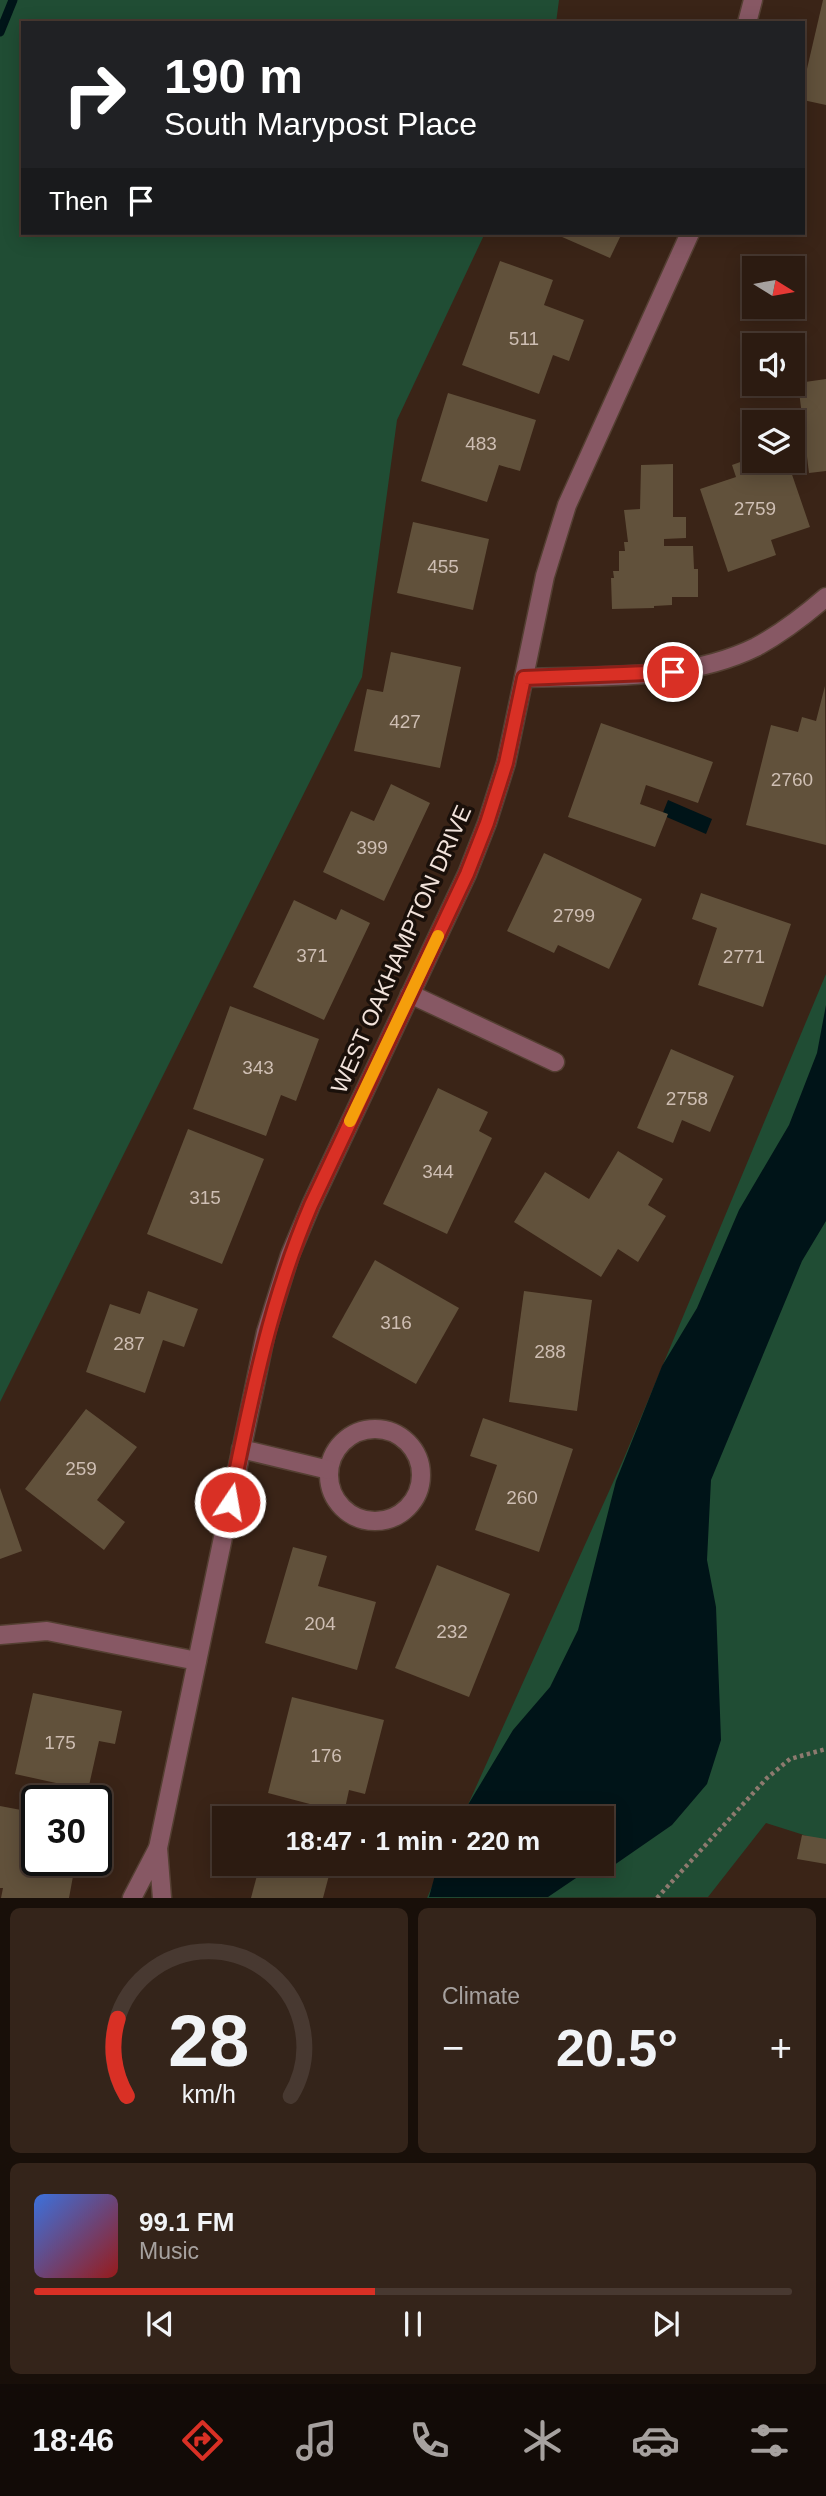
<!DOCTYPE html>
<html lang="en">
<head>
<meta charset="utf-8">
<style>
	:root { --surface:#2c1b11; --page:#34241a; --text:#f1f3f6; --muted:#a6a19f; --line:#483931; --accent:#d93025 }
	body { margin:0; font-family:Arial,sans-serif; background:var(--page); color:var(--text); height:100vh; display:flex; flex-direction:column; font-size:26px; white-space:nowrap }
	* { box-sizing:border-box; margin:0 }
	p { font-size:23px; color:var(--muted) }
	.icon { flex:none; width:38px; height:38px; fill:none; stroke:currentColor; stroke-width:2; stroke-linecap:round; stroke-linejoin:round }
	.map { position:relative; height:1898px; overflow:hidden }
	.panel { display:flex; flex-direction:column; gap:10px; padding:10px; background:#180f09; flex:1 }
	.panel>* { flex:none }
	.banner { position:absolute; left:21px; top:21px; width:784px; height:214px; border-radius:0px; box-shadow:0 4px 18px #0003,0 0 0 2px var(--line); background:#202124; color:#fff; overflow:hidden }
	.needle { width:46px; rotate:101deg }
	.controls { position:absolute; left:742px; top:256px; display:grid; gap:14px }
	.controls a { display:grid; place-items:center; width:63px; height:63px; border-radius:0px; background:var(--surface); box-shadow:0 4px 18px #0003,0 0 0 2px var(--line); font-size:35px }
	.speed { position:absolute; left:21px; top:1785px; display:flex; gap:14px; font-size:35px; font-weight:700; text-align:center }
	.speed>* { display:grid; place-content:center; width:91px; height:91px; border-radius:50%; background:var(--surface); box-shadow:0 4px 18px #0003,0 0 0 2px var(--line); line-height:1 }
	.speed .limit { border:4px solid #111; border-radius:10px; background:#fff; color:#111 }
	.pin { position:absolute; display:grid; place-items:center; width:60px; height:60px; color:#fff; margin:-30px; border:4px solid #fff; border-radius:50%; box-shadow:0 2px 7px #0007 }
	.me { position:absolute; width:77px; margin:-38px; rotate:12deg; stroke-linejoin:round; filter:drop-shadow(0 0 5px #0008) }
	.turn { display:flex; align-items:center; gap:24px; height:147px; padding:0 28px; font-size:32px }
	.turn .icon { width:91px; height:91px; stroke-width:2.5 }
	.turn b { display:block; font-size:49px; line-height:60px }
	.then { display:flex; align-items:center; height:66px; padding:0 28px; background:#0003; gap:14px; font-size:26px }
	.big { font-size:52px; font-weight:600; line-height:1.1 }
	.panel .card { flex:1; display:flex; flex-direction:column; justify-content:center; gap:10px; min-width:0; padding:0 24px; border-radius:10px; background:var(--page) }
	.panel .dial { align-items:center; gap:0 }
	.dial svg { height:182px; overflow:visible; fill:none; stroke:var(--line); stroke-width:7; stroke-linecap:round; text-anchor:middle }
	.dial text { fill:var(--text); stroke:none }
	.song { display:flex; align-items:center; gap:21px }
	.cover { width:84px; height:84px; border-radius:10px; background:linear-gradient(135deg,hsl(220 70% 55%),hsl(0 70% 35%)) }
	.played { height:7px; border-radius:4px; background:linear-gradient(90deg,var(--accent) 45%,var(--line) 45%) }
	.keys { display:flex; justify-content:space-around; direction:ltr }
	.heat { display:flex; justify-content:space-between; align-items:center; font-size:38px; direction:ltr }
	.panel .tiles { flex:1; display:grid; gap:10px; grid-template-columns:1fr 1fr }
	.card:last-child { grid-column:span 2 }
	.trip { position:absolute; left:212px; top:1806px; width:402px; height:70px; border-radius:0px; background:var(--surface); box-shadow:0 4px 18px #0003,0 0 0 2px var(--line); font-weight:600; line-height:70px; text-align:center }
	.tab-bar { display:flex; height:112px; justify-content:space-around; align-items:center; background:#120b07; color:var(--muted) }
	.tab-bar .icon { width:49px; height:49px }
	.tab-bar .on { color:var(--accent) }
	.tab-bar b { font-size:32px; color:var(--text) }
	.map>svg:first-child { display:block }
	.green { fill:#204d34 }
	.water { fill:#001418 }
	.lines { fill:none; stroke-linecap:round; stroke-linejoin:round }
	.stream { stroke:#001418; stroke-width:9 }
	.building { fill:#61513b }
	.minor-casing { stroke:#543f32; stroke-width:21 }
	.path { stroke:#8d7a6f; stroke-width:4.5; stroke-dasharray:3.5 3.5; stroke-linecap:butt }
	.minor { stroke:#875864; stroke-width:18 }
	.route-casing { stroke:#8d1f18; stroke-width:18 }
	.route { stroke:#d93025; stroke-width:12 }
	.slow { stroke:#f59e0b; stroke-width:12 }
	.labels { text-anchor:middle; stroke-width:7; stroke-linejoin:round; paint-order:stroke }
	.number-label { font-size:19px; fill:#cebeb3 }
	.street-label { font-size:23px; fill:#f2e3db; stroke:#1a100a }
</style>
</head>
<body>
<div class="map">
<svg width="826" height="1898" viewBox="0 0 826 1898">
	<rect width="100%" height="100%" fill="#3a2417"/>
	<!-- green -->
	<g class="green">
		<polygon points="0,0 559,0 556,23 23,23 23,233 485,233 397,420 362,677 0,1402"/>
		<polygon points="826,974 826,1842 766,1823 708,1897 427,1898 442,1864 602,1864 602,1818 462,1818 624,1458"/>
	</g>
	<!-- water -->
	<g class="water">
		<polygon points="668,800 712,819 706,834 662,815"/>
		<polygon points="826,1005 826,1221 802,1261 711,1480 707,1560 716,1607 721,1740 707,1784 672,1825 607,1870 579,1876 548,1897 429,1897 438,1864 602,1864 602,1818 460,1818 513,1730 550,1687 578,1630 616,1481 662,1366 697,1308 739,1210 789,1125 817,1053"/>
	</g>
	<g class="lines">
		<!-- stream -->
		<polyline class="stream" points="0,32 13,0"/>
	</g>
	<!-- building -->
	<g class="building">
		<polygon points="823,0 826,0 826,105 803,100 803,86"/>
		<polygon points="553,233 622,233 610,258"/>
		<polygon points="500,261 553,280 544,305 584,320 569,361 553,355 539,394 462,365"/>
		<polygon points="826,379 826,471 809,473 798,383"/>
		<polygon points="448,393 536,420 520,471 499,465 487,502 421,481"/>
		<polygon points="754,457 754,460 787,460 810,527 771,540 776,555 728,572 700,489 736,477 732,465"/>
		<polygon points="673,464 673,517 686,517 686,538 664,539 664,546 693,546 694,569 698,569 698,597 672,597 672,605 654,606 654,608 612,609 611,578 614,578 613,571 619,571 619,551 625,551 624,542 628,542 624,510 640,509 641,465"/>
		<polygon points="413,522 489,539 473,610 397,593"/>
		<polygon points="391,652 461,667 440,768 354,751 367,689 383,692"/>
		<polygon points="825,686 826,845 746,825 771,725 798,732 802,717 816,721"/>
		<polygon points="601,723 713,762 698,803 646,785 640,804 668,814 655,847 568,817"/>
		<polygon points="391,784 430,803 384,901 323,872 351,811 374,821"/>
		<polygon points="544,853 642,899 609,969 558,945 554,953 507,931"/>
		<polygon points="701,893 791,924 763,1007 698,985 717,928 692,919"/>
		<polygon points="294,900 336,920 341,909 370,923 324,1020 253,987"/>
		<polygon points="230,1006 319,1039 296,1101 281,1095 266,1136 193,1109"/>
		<polygon points="671,1049 734,1076 710,1132 682,1120 673,1143 637,1128"/>
		<polygon points="438,1088 488,1112 479,1131 492,1138 447,1234 383,1204"/>
		<polygon points="188,1129 264,1159 222,1264 147,1234"/>
		<polygon points="618,1151 663,1179 648,1205 666,1216 638,1262 618,1249 601,1277 514,1222 545,1172 589,1199"/>
		<polygon points="375,1260 459,1308 416,1384 332,1337"/>
		<polygon points="148,1291 198,1309 184,1347 163,1340 145,1393 86,1372 110,1304 140,1314"/>
		<polygon points="524,1291 592,1300 577,1411 509,1402"/>
		<polygon points="86,1409 137,1447 97,1500 125,1522 104,1550 25,1489"/>
		<polygon points="483,1418 573,1449 539,1552 475,1530 497,1465 470,1456"/>
		<polygon points="0,1488 22,1551 0,1559"/>
		<polygon points="293,1547 327,1556 318,1586 376,1602 357,1670 265,1643"/>
		<polygon points="437,1565 510,1594 469,1697 395,1668"/>
		<polygon points="33,1693 122,1711 115,1744 99,1741 88,1790 15,1774"/>
		<polygon points="292,1697 384,1720 365,1794 349,1790 344,1813 268,1793"/>
		<polygon points="0,1806 37,1813 37,1860 76,1860 69,1898 1,1898 3,1888 0,1888"/>
		<polygon points="802,1835 826,1839 826,1864 797,1859"/>
		<polygon points="260,1864 332,1864 323,1898 251,1898"/>
	</g>
	<g class="lines">
		<!-- minor casing -->
		<g class="minor-casing">
			<g id="minor">
				<polyline points="747,23 753,0"/>
				<path d="M524,678C601,675 685,682 756,647C782,633 804,616 826,597"/>
				<polyline points="410,994 555,1062"/>
				<circle cx="375" cy="1475" r="46"/>
				<polyline points="241,1449 329,1470"/>
				<polyline points="0,1635 47,1631 197,1661"/>
				<polyline points="158,1848 266,1332 290,1255 311,1205 467,874 487,823 506,763 545,576 567,505 690,233"/>
				<polyline points="132,1898 158,1848 162,1898"/>
			</g>
		</g>
		<!-- path -->
		<polyline class="path" points="657,1898 767,1778 790,1759 826,1749"/>
		<!-- minor -->
		<use href="#minor" class="minor"/>
	</g>
	<g class="lines">
		<!-- route casing -->
		<g class="route-casing">
			<path id="route" d="M230,1502C251,1399 270,1301 311,1205L467,874L487,823L506,763L524,678L673,672"/>
		</g>
		<!-- route -->
		<use href="#route" class="route"/>
		<!-- slow -->
		<polyline class="slow" points="350,1121 438,936"/>
	</g>
	<g class="labels">
		<!-- number labels -->
		<g class="number-label">
			<text x="524" y="345">511</text>
			<text x="481" y="450">483</text>
			<text x="755" y="515">2759</text>
			<text x="443" y="573">455</text>
			<text x="405" y="728">427</text>
			<text x="792" y="786">2760</text>
			<text x="372" y="854">399</text>
			<text x="574" y="922">2799</text>
			<text x="312" y="962">371</text>
			<text x="744" y="963">2771</text>
			<text x="258" y="1074">343</text>
			<text x="687" y="1105">2758</text>
			<text x="438" y="1178">344</text>
			<text x="205" y="1204">315</text>
			<text x="396" y="1329">316</text>
			<text x="129" y="1350">287</text>
			<text x="550" y="1358">288</text>
			<text x="81" y="1475">259</text>
			<text x="522" y="1504">260</text>
			<text x="320" y="1630">204</text>
			<text x="452" y="1638">232</text>
			<text x="60" y="1749">175</text>
			<text x="326" y="1762">176</text>
		</g>
		<!-- street labels -->
		<g class="street-label">
			<text transform="translate(401 949) rotate(-66)" y="8">WEST OAKHAMPTON DRIVE</text>
		</g>
	</g>
</svg>
<div class="controls">
<a><svg class="needle" viewBox="-14 -14 28 28"><path d="M0-13l5 13h-10z" fill="#e53935"/><path d="M0 13l5-13h-10z" fill="#a6a19f"/></svg></a>
<a><svg class="icon" aria-label="sound" viewBox="0 0 24 24"><path d="M4 9h4l5-4v14l-5-4H4zM17 9q2 3 0 6"/></svg></a>
<a><svg class="icon" aria-label="layers" viewBox="0 0 24 24"><path d="M12 4l9 5-9 5-9-5zM3 14l9 5 9-5"/></svg></a>
</div>
<div class="speed"><div class="limit">30</div></div>
<div class="pin" style="left:673px;top:672px;background:#d93025"><svg class="icon" aria-label="arrive" viewBox="0 0 24 24"><path d="M6 21V4h12l-3 4 3 4H6"/></svg></div>
<svg class="me" style="left:230px;top:1502px" viewBox="-20 -20 40 40"><circle r="17" fill="#d93025" stroke="#fff" stroke-width="3"/><path d="M0-11L8 9 0 5-8 9z" fill="#fff"/></svg>
<div class="trip">18:47 · 1 min · 220 m</div>
<div class="banner">
<div class="turn"><svg class="icon" aria-label="right" viewBox="0 0 24 24"><path d="M7 20v-9h11M14 6l5 5-5 5"/></svg><div><b>190 m</b>South Marypost Place</div></div>
<div class="then">Then<svg class="icon" aria-label="arrive" viewBox="0 0 24 24"><path d="M6 21V4h12l-3 4 3 4H6"/></svg></div>
</div>
</div>
<section class="panel">
<div class="tiles">
<div class="card dial"><svg viewBox="0 0 100 80">
<path d="M14 69A42 42 0 1 1 86 69"/>
<path d="M14 69A42 42 0 0 1 10 35" stroke="#d93025"/>
<text x="50" y="56" font-size="32" font-weight="700">28</text>
<text x="50" y="72" font-size="11">km/h</text>
</svg></div>
<div class="card"><p>Climate</p>
<div class="heat"><a>−</a><b class="big">20.5°</b><a>+</a></div>
</div>
<div class="card">
<div class="song"><i class="cover"></i><div><b>99.1 FM</b><p>Music</p></div></div>
<div class="played"></div>
<div class="keys"><svg class="icon" aria-label="previous" viewBox="0 0 24 24"><path d="M18 5L8 12l10 7zM5 5v14"/></svg><svg class="icon" aria-label="pause" viewBox="0 0 24 24"><path d="M8 5v14M16 5v14"/></svg><svg class="icon" aria-label="next" viewBox="0 0 24 24"><path d="M6 5l10 7-10 7zM19 5v14"/></svg></div>
</div>
</div>
</section>
<nav class="tab-bar">
<b>18:46</b>
<svg class="icon on" aria-label="directions" viewBox="0 0 24 24"><path d="M12 3l9 9-9 9-9-9zM9 14v-3h6M13 9l2 2-2 2"/></svg>
<svg class="icon" aria-label="music" viewBox="0 0 24 24"><path d="M9 18V5l10-2v13"/><circle cx="6" cy="18" r="3"/><circle cx="16" cy="16" r="3"/></svg>
<svg class="icon" aria-label="phone" viewBox="0 0 24 24"><path d="M5 4h4l2 5-3 2q2 4 5 5l2-3 5 2v4C11 20 4 13 5 4z"/></svg>
<svg class="icon" aria-label="climate" viewBox="0 0 24 24"><path d="M12 3v18M4 7l16 10M4 17L20 7"/></svg>
<svg class="icon" aria-label="car" viewBox="0 0 24 24"><path d="M5 17H2v-5l4-1 3-4h7l3 4 3 1v5h-3M9 17h6M6 11h13"/><circle cx="7" cy="17" r="2"/><circle cx="17" cy="17" r="2"/></svg>
<svg class="icon" aria-label="filters" viewBox="0 0 24 24"><path d="M4 7h16M4 17h16"/><circle cx="9" cy="7" r="2"/><circle cx="15" cy="17" r="2"/></svg>
</nav>
</body>
</html>
